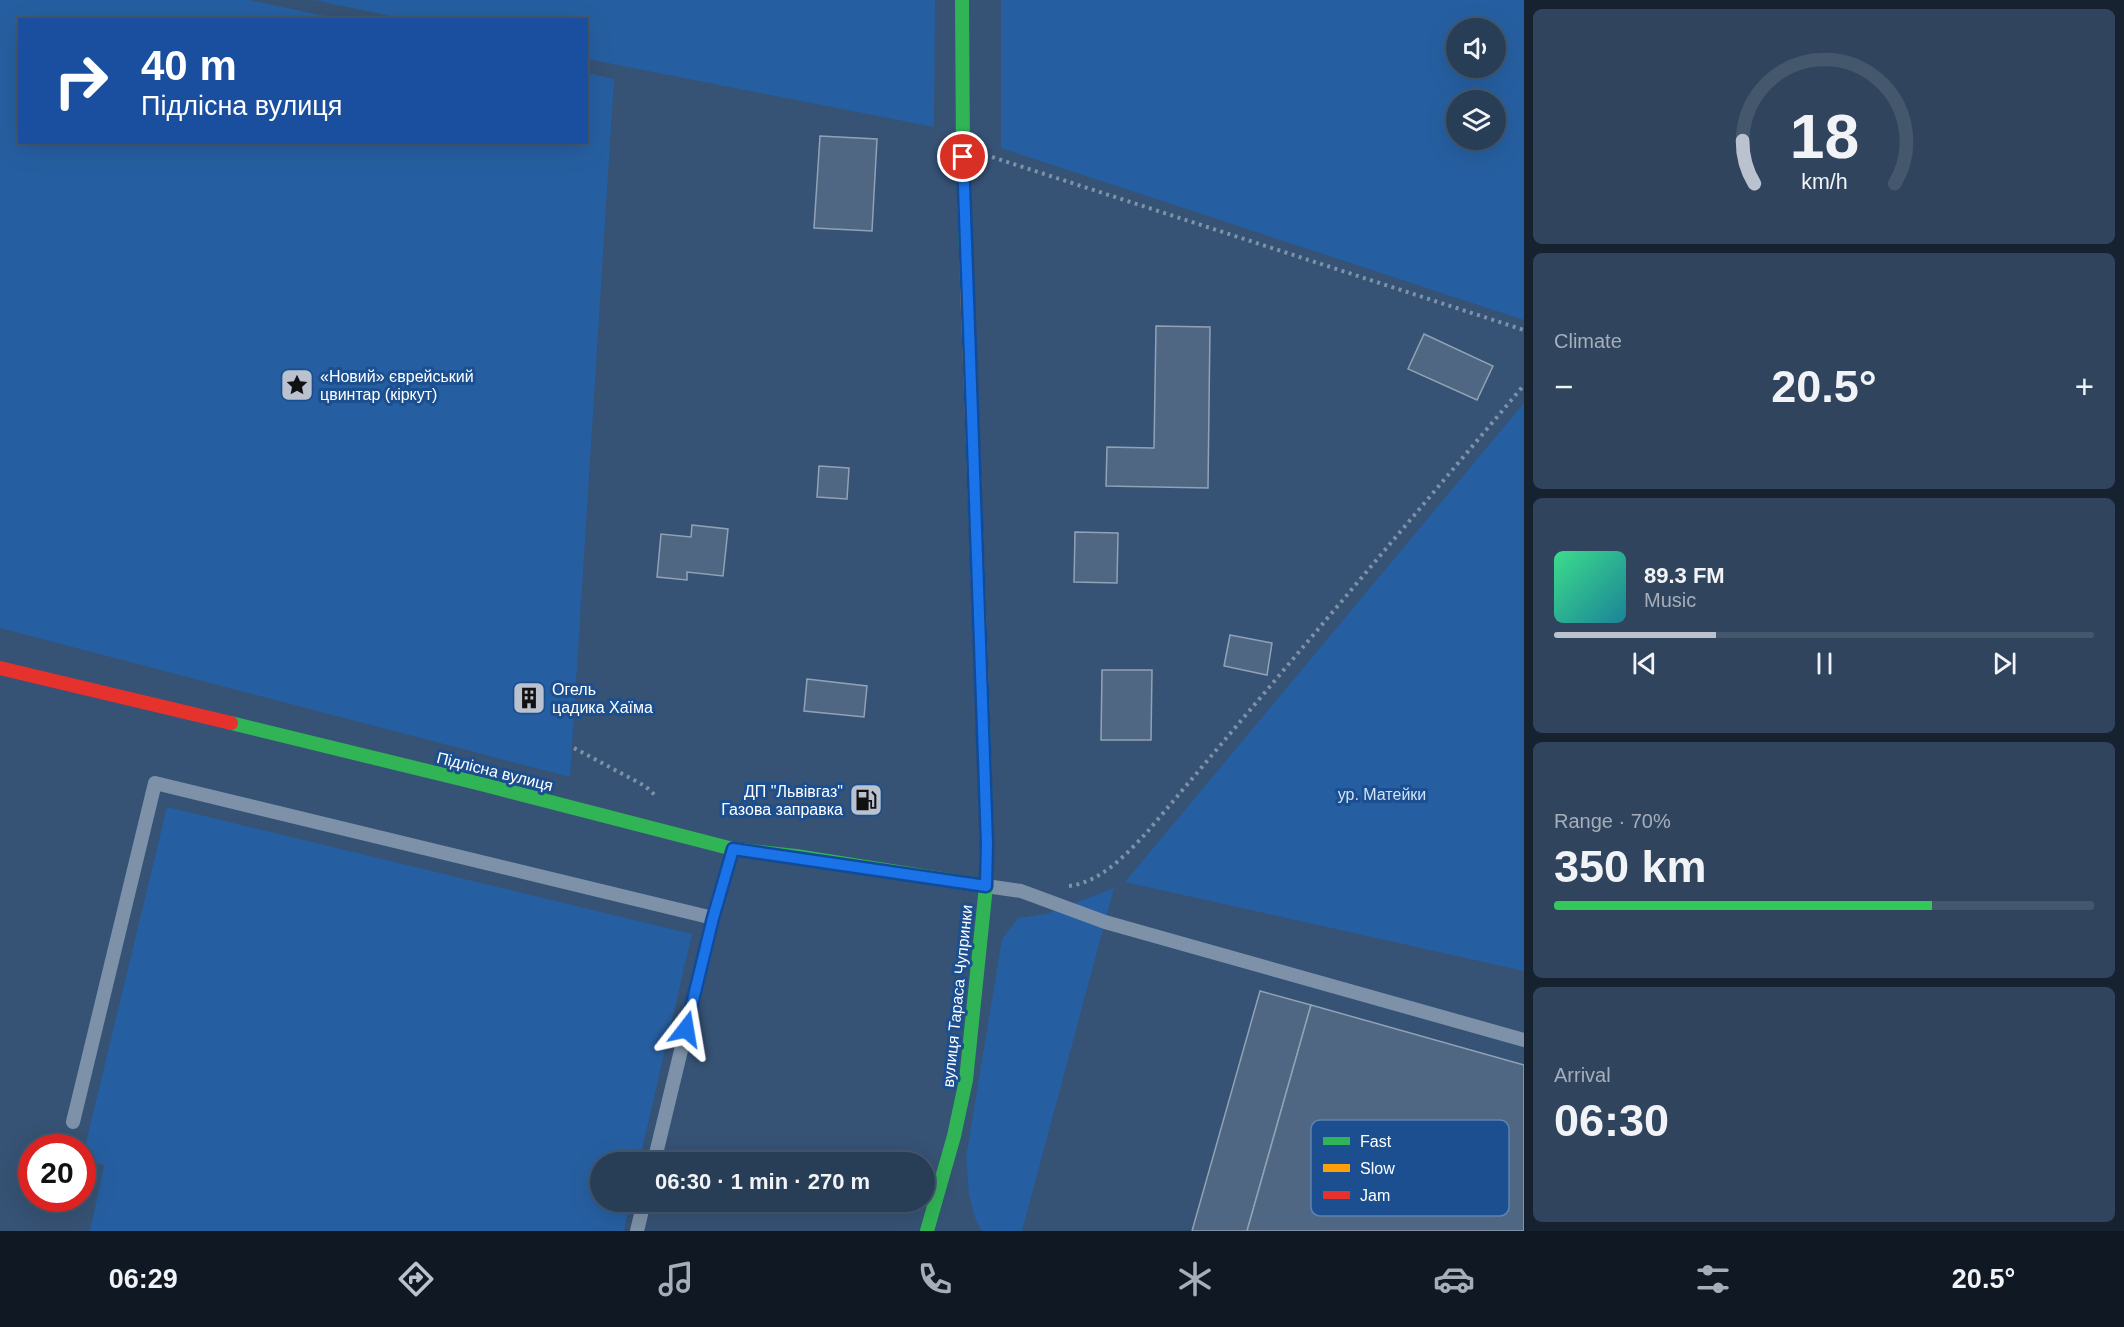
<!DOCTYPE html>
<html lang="en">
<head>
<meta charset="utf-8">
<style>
	:root { --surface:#283e57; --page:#30455d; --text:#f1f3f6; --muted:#a5aeba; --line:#44576d; --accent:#b9c2ce }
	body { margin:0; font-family:Arial,sans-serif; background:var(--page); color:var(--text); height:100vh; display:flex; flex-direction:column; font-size:22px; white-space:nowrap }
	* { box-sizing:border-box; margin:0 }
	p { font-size:20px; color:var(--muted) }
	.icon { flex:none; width:33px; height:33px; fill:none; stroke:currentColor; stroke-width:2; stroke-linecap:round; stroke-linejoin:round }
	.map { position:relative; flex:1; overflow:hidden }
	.details { display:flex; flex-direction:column; gap:9px; padding:9px; background:#162230; width:600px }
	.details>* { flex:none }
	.guide { position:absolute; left:18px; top:18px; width:570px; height:126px; border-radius:0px; box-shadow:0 6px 24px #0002,0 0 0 2px var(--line); background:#1a4fa0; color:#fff; overflow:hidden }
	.buttons { position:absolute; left:1446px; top:18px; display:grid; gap:12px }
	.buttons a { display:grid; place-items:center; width:60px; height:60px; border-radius:50%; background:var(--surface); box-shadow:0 6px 24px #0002,0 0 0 2px var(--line); font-size:30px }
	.speed { position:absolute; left:18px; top:1134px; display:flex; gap:12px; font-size:30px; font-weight:700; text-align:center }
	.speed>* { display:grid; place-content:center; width:78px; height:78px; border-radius:50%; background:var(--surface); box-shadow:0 6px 24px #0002,0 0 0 2px var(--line); line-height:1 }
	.speed .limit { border:9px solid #d22; background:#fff; color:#111 }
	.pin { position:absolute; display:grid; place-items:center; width:51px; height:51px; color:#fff; margin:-26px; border:3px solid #fff; border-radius:50%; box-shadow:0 2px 6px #0007 }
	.me { position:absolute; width:66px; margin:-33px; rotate:14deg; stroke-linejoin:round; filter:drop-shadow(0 0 4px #0008) }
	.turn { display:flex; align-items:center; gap:21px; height:126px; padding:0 24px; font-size:27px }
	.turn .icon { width:78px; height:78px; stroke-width:2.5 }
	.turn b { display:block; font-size:42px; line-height:51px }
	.big { font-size:45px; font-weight:800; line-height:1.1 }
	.details .widget { flex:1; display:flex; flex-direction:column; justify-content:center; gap:9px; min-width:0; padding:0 21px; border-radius:9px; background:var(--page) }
	.details .dial { align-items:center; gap:0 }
	.dial svg { height:156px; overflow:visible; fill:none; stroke:var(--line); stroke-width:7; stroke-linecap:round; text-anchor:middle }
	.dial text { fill:var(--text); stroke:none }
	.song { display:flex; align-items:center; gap:18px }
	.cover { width:72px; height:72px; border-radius:9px; background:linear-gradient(135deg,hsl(150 70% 55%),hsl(190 70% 35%)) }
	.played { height:6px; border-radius:3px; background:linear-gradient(90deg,var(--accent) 30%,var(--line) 30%) }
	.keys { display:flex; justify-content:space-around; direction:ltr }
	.heat { display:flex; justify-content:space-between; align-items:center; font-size:33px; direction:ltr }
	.charge { height:9px; border-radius:4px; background:linear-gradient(90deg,#34c759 70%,var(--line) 0) }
	.trip { position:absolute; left:590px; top:1152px; width:345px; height:60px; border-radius:30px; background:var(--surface); box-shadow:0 6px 24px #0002,0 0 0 2px var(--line); font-weight:800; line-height:60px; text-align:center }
	.dock { display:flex; height:96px; justify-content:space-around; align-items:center; background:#101923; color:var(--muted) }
	.dock .icon { width:42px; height:42px }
	.dock .current { color:var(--accent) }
	.dock b { font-size:27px; color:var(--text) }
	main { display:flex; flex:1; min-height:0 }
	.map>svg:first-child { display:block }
	.green { fill:#265fa1; fill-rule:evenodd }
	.building { fill:#506783; stroke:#92a2b6; stroke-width:1.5 }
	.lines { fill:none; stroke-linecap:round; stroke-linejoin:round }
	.path { stroke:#7d92a8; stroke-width:4; stroke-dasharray:3 4.5; stroke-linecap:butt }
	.lane { stroke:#7d92a8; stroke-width:14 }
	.fast { stroke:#30b455; stroke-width:14 }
	.slow { stroke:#ff9f0a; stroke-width:14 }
	.jam { stroke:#e5322d; stroke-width:14 }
	.route-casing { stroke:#114b97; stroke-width:15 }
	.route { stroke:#1a73e8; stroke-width:10 }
	.labels { text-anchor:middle; stroke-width:6; stroke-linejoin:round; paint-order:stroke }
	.poi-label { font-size:16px; fill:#fff; stroke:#1b4f8f; text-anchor:start }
	.street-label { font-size:16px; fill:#fff; stroke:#1b4f8f }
	.park-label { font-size:16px; fill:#cfe3fa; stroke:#1b4f8f }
	.key { fill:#1b4f8f; stroke:#5f84b1; stroke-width:1.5 }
	.key-label { font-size:16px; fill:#fff }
</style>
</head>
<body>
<main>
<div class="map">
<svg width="1524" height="1231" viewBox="0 0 1524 1231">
	<rect width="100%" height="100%" fill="#365274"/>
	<!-- green -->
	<g class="green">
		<polygon points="0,0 249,0 339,19 20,20 20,142 586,142 587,73 614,79 570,777 0,628"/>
		<polygon points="315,0 935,0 934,127 587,59 586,20 405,19"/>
		<path d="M1001,0H1524V320L1001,148ZM1496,28V68H1456V28ZM1456,100H1496V140H1456Z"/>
		<polygon points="1524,403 1524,971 1125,882"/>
		<polygon points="167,807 692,934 639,1162 600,1162 600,1202 630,1202 624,1231 90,1231 104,1165 83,1160 83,1155"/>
		<polygon points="1114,888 1022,1231 982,1231 976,1221 969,1194 966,1157 1002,939 1018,918 1046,914"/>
	</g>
	<!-- building -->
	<g class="building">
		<polygon points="820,136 877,139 872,231 814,228"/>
		<polygon points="1156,326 1210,327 1208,488 1106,486 1107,447 1154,448"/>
		<polygon points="1424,334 1493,366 1477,400 1408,369"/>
		<polygon points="819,466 849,468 847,499 817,497"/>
		<polygon points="692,525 728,529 723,576 687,572 687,580 657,577 661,534 691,537"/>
		<polygon points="1075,532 1118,533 1117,583 1074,582"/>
		<polygon points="1230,635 1272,643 1267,675 1224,666"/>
		<polygon points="1102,670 1152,670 1151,740 1101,740"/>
		<polygon points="807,679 867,686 864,717 804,711"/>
		<polygon points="522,687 537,689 535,709 520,707"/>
		<polygon points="1260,991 1311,1005 1247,1231 1192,1231"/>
		<polygon points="1311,1005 1524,1065 1524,1231 1247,1231"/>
	</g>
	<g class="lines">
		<!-- path -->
		<g class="path">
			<polyline points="992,157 1524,330"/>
			<polyline points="574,748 645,786 656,796"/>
			<path d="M1069,886C1101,882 1127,854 1148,831L1524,385"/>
		</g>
		<!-- lane -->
		<g class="lane">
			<polyline points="986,886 1021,891 1105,922 1524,1040"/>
			<polyline points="713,918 733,849"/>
			<polyline points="73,1122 155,783 713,918 654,1162"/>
			<polyline points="637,1231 644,1202"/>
		</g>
		<!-- fast -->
		<g class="fast">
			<polyline points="962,0 963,157 967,285"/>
			<polyline points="231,723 477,783 733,849 796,856 986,886"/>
			<polyline points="927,1231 954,1136 966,1080 986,886 987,844 982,693"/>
		</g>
		<!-- slow -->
		<polyline class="slow" points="967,285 982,693"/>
		<!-- jam -->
		<polyline class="jam" points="0,668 231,723"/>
	</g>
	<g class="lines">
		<!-- route casing -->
		<g class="route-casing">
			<polyline id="route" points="686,1029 713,918 733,849 986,886 987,844 963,157"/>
		</g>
		<!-- route -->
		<use href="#route" class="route"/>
	</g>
	<!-- icons -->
	<defs>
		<g id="sight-square" transform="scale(1.725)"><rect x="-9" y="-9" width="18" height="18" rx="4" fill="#b9c2ce" stroke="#1b4f8f"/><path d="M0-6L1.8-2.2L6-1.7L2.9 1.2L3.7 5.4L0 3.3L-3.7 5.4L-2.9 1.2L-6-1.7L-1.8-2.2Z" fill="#111"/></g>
		<g id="building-square" transform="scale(1.725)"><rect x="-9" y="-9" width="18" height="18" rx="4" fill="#b9c2ce" stroke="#1b4f8f"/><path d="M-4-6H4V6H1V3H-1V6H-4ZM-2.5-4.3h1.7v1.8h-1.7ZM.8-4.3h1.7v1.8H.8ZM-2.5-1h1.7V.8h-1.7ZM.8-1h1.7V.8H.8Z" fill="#111"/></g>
		<g id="fuel-square" transform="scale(1.725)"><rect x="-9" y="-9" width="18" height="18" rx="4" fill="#b9c2ce" stroke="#1b4f8f"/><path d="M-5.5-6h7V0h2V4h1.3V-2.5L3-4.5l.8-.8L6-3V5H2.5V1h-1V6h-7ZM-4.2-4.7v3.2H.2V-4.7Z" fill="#111"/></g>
	</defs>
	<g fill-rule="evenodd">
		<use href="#sight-square" x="297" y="385"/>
		<use href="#building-square" x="529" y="698"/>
		<use href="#fuel-square" x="866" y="800"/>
	</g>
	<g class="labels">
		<!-- poi labels -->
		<g class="poi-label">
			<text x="320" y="382">«Новий» єврейський<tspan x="320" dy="18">цвинтар (кіркут)</tspan></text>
			<text x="552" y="695">Огель<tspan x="552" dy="18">цадика Хаїма</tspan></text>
			<text x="843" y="797" text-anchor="end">ДП "Львівгаз"<tspan x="843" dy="18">Газова заправка</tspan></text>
		</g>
		<!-- street labels -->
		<g class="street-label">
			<text transform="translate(495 771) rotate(14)" y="6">Підлісна вулиця</text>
			<text transform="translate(957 996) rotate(-84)" y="6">вулиця Тараса Чупринки</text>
		</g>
		<!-- park labels -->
		<g class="park-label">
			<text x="1382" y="800">ур. Матейки</text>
		</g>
	</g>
	<!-- legend -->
	<rect x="1311" y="1120" width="198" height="96" rx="9" class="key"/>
	<rect x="1323" y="1137" width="27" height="8" fill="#30b455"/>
	<rect x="1323" y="1164" width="27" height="8" fill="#ff9f0a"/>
	<rect x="1323" y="1191" width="27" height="8" fill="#e5322d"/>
	<g class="key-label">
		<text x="1360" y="1147">Fast</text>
		<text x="1360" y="1174">Slow</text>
		<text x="1360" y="1201">Jam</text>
	</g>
</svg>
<div class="buttons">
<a><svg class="icon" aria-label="sound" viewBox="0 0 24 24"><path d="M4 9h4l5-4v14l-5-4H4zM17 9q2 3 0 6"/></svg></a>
<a><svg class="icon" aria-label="layers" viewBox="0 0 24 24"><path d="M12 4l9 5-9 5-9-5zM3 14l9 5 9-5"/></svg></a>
</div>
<div class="speed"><div class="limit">20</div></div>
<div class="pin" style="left:963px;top:157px;background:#d93025"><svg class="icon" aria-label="arrive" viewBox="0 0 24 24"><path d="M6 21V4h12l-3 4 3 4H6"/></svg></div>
<svg class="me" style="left:686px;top:1029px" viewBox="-20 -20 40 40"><path d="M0-17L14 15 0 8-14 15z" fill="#1a73e8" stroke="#fff" stroke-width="4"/></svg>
<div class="trip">06:30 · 1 min · 270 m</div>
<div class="guide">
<div class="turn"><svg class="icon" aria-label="right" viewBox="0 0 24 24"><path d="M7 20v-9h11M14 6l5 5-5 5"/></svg><div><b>40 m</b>Підлісна вулиця</div></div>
</div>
</div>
<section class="details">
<div class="widget dial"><svg viewBox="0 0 100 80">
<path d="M14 69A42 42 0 1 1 86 69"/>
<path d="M14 69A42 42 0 0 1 8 47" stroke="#b9c2ce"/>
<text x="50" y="56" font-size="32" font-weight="700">18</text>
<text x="50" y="72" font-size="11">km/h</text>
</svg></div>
<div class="widget"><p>Climate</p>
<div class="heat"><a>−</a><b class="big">20.5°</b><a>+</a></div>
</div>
<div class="widget">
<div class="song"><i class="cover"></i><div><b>89.3 FM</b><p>Music</p></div></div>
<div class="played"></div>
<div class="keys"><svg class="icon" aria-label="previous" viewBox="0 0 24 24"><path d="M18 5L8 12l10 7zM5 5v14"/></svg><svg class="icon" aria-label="pause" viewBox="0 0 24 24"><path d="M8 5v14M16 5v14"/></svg><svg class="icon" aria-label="next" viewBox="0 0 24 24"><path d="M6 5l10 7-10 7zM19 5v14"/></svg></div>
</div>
<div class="widget"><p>Range · 70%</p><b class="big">350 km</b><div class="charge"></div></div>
<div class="widget"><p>Arrival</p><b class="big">06:30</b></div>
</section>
</main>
<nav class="dock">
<b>06:29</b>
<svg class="icon current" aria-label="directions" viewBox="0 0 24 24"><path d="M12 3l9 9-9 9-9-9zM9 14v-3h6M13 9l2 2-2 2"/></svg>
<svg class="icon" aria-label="music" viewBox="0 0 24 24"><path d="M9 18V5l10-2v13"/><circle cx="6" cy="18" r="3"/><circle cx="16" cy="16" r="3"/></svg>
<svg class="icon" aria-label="phone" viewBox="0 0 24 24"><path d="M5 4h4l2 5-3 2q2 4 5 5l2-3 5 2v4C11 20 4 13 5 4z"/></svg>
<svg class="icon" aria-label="climate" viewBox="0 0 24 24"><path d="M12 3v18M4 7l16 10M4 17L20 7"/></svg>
<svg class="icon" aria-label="car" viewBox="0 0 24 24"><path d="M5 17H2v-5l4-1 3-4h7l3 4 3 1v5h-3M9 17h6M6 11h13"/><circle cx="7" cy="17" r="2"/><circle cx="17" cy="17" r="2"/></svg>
<svg class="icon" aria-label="filters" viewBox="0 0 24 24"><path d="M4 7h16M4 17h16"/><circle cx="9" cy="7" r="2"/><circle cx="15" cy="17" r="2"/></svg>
<b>20.5°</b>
</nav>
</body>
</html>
